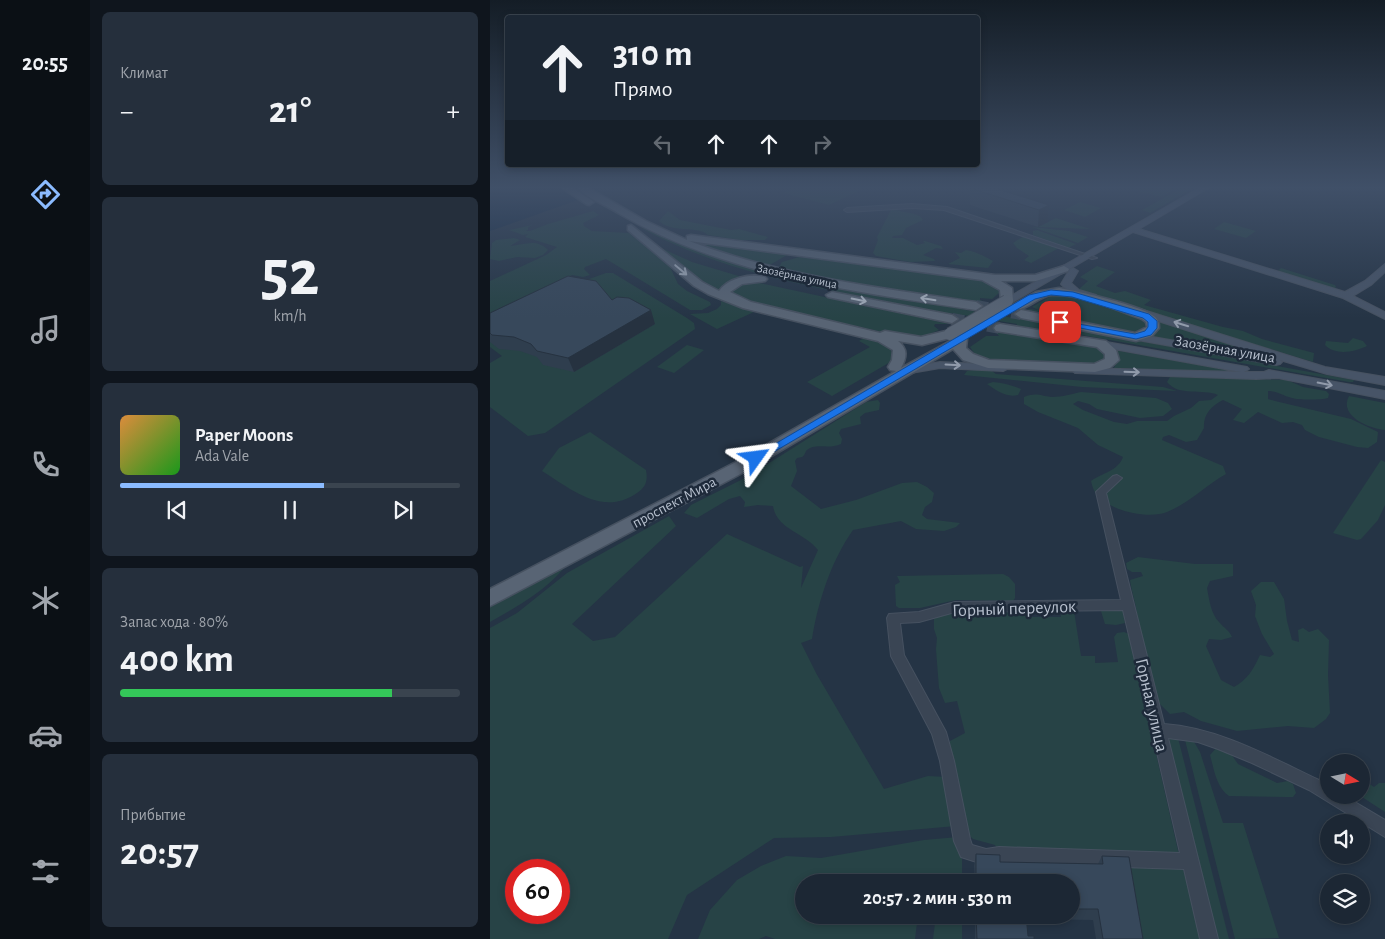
<!DOCTYPE html>
<html lang="ru">
<head>
<meta charset="utf-8">
<style>
	:root { --surface:#1c2734; --page:#252f3c; --text:#f1f3f6; --muted:#a0a5ac; --line:#3a444f; --accent:#8bbbff }
	body { margin:0; font-family:"Alegreya Sans",sans-serif; background:var(--page); color:var(--text); height:100vh; display:flex; flex-direction:column; font-size:19px; white-space:nowrap }
	* { box-sizing:border-box; margin:0 }
	p { font-size:16px; color:var(--muted) }
	.icon { flex:none; width:28px; height:28px; fill:none; stroke:currentColor; stroke-width:2; stroke-linecap:round; stroke-linejoin:round }
	.map { position:relative; flex:1; overflow:hidden }
	.details { display:flex; flex-direction:column; gap:12px; padding:12px; background:#0f151d; width:400px }
	.details>* { flex:none }
	.banner { position:absolute; left:15px; top:15px; width:475px; height:152px; border-radius:5px; box-shadow:0 2px 8px #0003,0 0 0 1px var(--line); background:#1c2734; color:var(--text); overflow:hidden }
	.needle { width:32px; rotate:100deg }
	.fabs { position:absolute; left:830px; top:754px; display:grid; gap:10px }
	.fabs a { display:grid; place-items:center; width:50px; height:50px; border-radius:50%; background:var(--surface); box-shadow:0 2px 8px #0003,0 0 0 1px var(--line); font-size:25px }
	.speed { position:absolute; left:15px; top:859px; display:flex; gap:10px; font-size:25px; font-weight:700; text-align:center }
	.speed>* { display:grid; place-content:center; width:65px; height:65px; border-radius:50%; background:var(--surface); box-shadow:0 2px 8px #0003,0 0 0 1px var(--line); line-height:1 }
	.speed .limit { border:8px solid #d22; background:#fff; color:#111 }
	.pin { position:absolute; display:grid; place-items:center; width:42px; height:42px; color:#fff; margin:-21px; border-radius:10px; box-shadow:0 2px 8px #0006 }
	.me { position:absolute; width:55px; margin:-28px; rotate:59deg; stroke-linejoin:round; filter:drop-shadow(0 0 4px #0008) }
	.turn { display:flex; align-items:center; gap:18px; height:105px; padding:0 25px; font-size:22px }
	.turn .icon { width:65px; height:65px; stroke-width:2.5 }
	.turn b { display:block; font-size:35px; line-height:42px }
	.lanes { display:flex; align-items:center; height:48px; padding:0 25px; background:#0003; justify-content:center; gap:25px; direction:ltr }
	.lanes .off { opacity:.35 }
	.big { font-size:38px; font-weight:700; line-height:1.1 }
	.details .card { flex:1; display:flex; flex-direction:column; justify-content:center; gap:8px; min-width:0; padding:0 18px; border-radius:8px; background:var(--page) }
	.details .dial { align-items:center; gap:0 }
	.dial b { font-size:65px; line-height:1 }
	.song { display:flex; align-items:center; gap:15px }
	.cover { width:60px; height:60px; border-radius:8px; background:linear-gradient(135deg,hsl(30 70% 55%),hsl(120 70% 35%)) }
	.played { height:5px; border-radius:2px; background:linear-gradient(90deg,var(--accent) 60%,var(--line) 60%) }
	.keys { display:flex; justify-content:space-around; direction:ltr }
	.heat { display:flex; justify-content:space-between; align-items:center; font-size:28px; direction:ltr }
	.charge { height:8px; border-radius:4px; background:linear-gradient(90deg,#34c759 80%,var(--line) 0) }
	.trip { position:absolute; left:305px; top:874px; width:285px; height:50px; border-radius:25px; background:var(--surface); box-shadow:0 2px 8px #0003,0 0 0 1px var(--line); font-weight:700; line-height:50px; text-align:center }
	main { display:flex; flex:1; min-height:0 }
	.dock { display:flex; flex-direction:column; width:90px; justify-content:space-around; align-items:center; background:#0b1015; color:var(--muted) }
	.dock .icon { width:35px; height:35px }
	.dock .on { color:var(--accent) }
	.dock b { font-size:22px; color:var(--text) }
	.map>svg:first-child { display:block }
	.green { fill:#274346; fill-rule:evenodd }
	.water { fill:#162b44 }
	.lines { fill:none; stroke-linecap:round; stroke-linejoin:round }
	.primary-tunnel { stroke:#3b495a; stroke-width:12; stroke-dasharray:12 6; stroke-linecap:butt }
	.street-casing { stroke:#465160; stroke-width:2 }
	.secondary-casing { stroke:#465160; stroke-width:2 }
	.primary-casing { stroke:#465160; stroke-width:3 }
	.street { fill:#3a4554; fill-rule:evenodd }
	.secondary { fill:#475467; fill-rule:evenodd }
	.primary { fill:#586474; fill-rule:evenodd }
	.primary-bridge-casing { stroke:#465160; stroke-width:14; stroke-linecap:butt }
	.primary-bridge { stroke:#586474; stroke-width:12 }
	.wall { fill:#2f3e4e }
	.shaded-wall { fill:#263240 }
	.building { fill:#37485b; stroke:#263240 }
	.oneway { stroke:#a4aebc }
	.oneway2 { stroke:#909aaa }
	.route { fill:#1a73e8; stroke:#114b97 }
	.labels { text-anchor:middle; stroke-width:5; stroke-linejoin:round; paint-order:stroke }
	.far-street-label { font-size:12px; fill:#b7c0ce; stroke:#1e2a3a }
	.street-label { font-size:15px; fill:#b7c0ce; stroke:#1e2a3a }
	.near-street-label { font-size:18px; fill:#b7c0ce; stroke:#1e2a3a }
</style>
</head>
<body>
<main>
<nav class="dock">
<b>20:55</b>
<svg class="icon on" aria-label="directions" viewBox="0 0 24 24"><path d="M12 3l9 9-9 9-9-9zM9 14v-3h6M13 9l2 2-2 2"/></svg>
<svg class="icon" aria-label="music" viewBox="0 0 24 24"><path d="M9 18V5l10-2v13"/><circle cx="6" cy="18" r="3"/><circle cx="16" cy="16" r="3"/></svg>
<svg class="icon" aria-label="phone" viewBox="0 0 24 24"><path d="M5 4h4l2 5-3 2q2 4 5 5l2-3 5 2v4C11 20 4 13 5 4z"/></svg>
<svg class="icon" aria-label="climate" viewBox="0 0 24 24"><path d="M12 3v18M4 7l16 10M4 17L20 7"/></svg>
<svg class="icon" aria-label="car" viewBox="0 0 24 24"><path d="M5 17H2v-5l4-1 3-4h7l3 4 3 1v5h-3M9 17h6M6 11h13"/><circle cx="7" cy="17" r="2"/><circle cx="17" cy="17" r="2"/></svg>
<svg class="icon" aria-label="filters" viewBox="0 0 24 24"><path d="M4 7h16M4 17h16"/><circle cx="9" cy="7" r="2"/><circle cx="15" cy="17" r="2"/></svg>
</nav>
<section class="details">
<div class="card"><p>Климат</p>
<div class="heat"><a>−</a><b class="big">21°</b><a>+</a></div>
</div>
<div class="card dial"><b>52</b><p>km/h</p></div>
<div class="card">
<div class="song"><i class="cover"></i><div><b>Paper Moons</b><p>Ada Vale</p></div></div>
<div class="played"></div>
<div class="keys"><svg class="icon" aria-label="previous" viewBox="0 0 24 24"><path d="M18 5L8 12l10 7zM5 5v14"/></svg><svg class="icon" aria-label="pause" viewBox="0 0 24 24"><path d="M8 5v14M16 5v14"/></svg><svg class="icon" aria-label="next" viewBox="0 0 24 24"><path d="M6 5l10 7-10 7zM19 5v14"/></svg></div>
</div>
<div class="card"><p>Запас хода · 80%</p><b class="big">400 km</b><div class="charge"></div></div>
<div class="card"><p>Прибытие</p><b class="big">20:57</b></div>
</section>
<div class="map">
<svg width="895" height="939" viewBox="0 0 895 939">
	<rect width="100%" height="100%" fill="#253445"/>
	<!-- green -->
	<g class="green">
		<polygon points="304,187 377,187 339,205 293,193"/>
		<polygon points="637,187 690,187 671,197 635,188"/>
		<polygon points="693,187 705,187 660,213 652,210"/>
		<polygon points="590,202 611,208 595,217 574,210"/>
		<path d="M405,209C412,214 429,211 433,220L416,228L412,235L403,236L402,238H413L427,245L435,243L433,241H435L451,246L453,249L446,248L433,255L444,259L445,261L420,262L386,256L383,253L388,240L387,237L401,210Z"/>
		<polygon points="103,211 109,215 93,223 94,226 102,231 139,233 180,267 188,284 197,291 220,302 221,305 212,310 200,310 116,259 95,267 94,269 100,275 93,277 82,275 0,316 0,281 56,255 67,247 35,237 38,234 33,235 19,230 43,225 38,227 38,230 35,231 40,231 58,224"/>
		<path d="M178,211L190,220L241,230L249,229L278,237L275,240H250L218,235C207,225 183,234 169,221Z"/>
		<polygon points="566,218 600,229 548,227"/>
		<polygon points="734,222 766,231 756,238 724,229"/>
		<path d="M149,227L204,249L288,275L338,286L471,307L470,309L536,320L538,318L650,341L864,380L863,382H859L586,334L526,326L527,324L461,313L459,314C354,292 244,279 149,227Z"/>
		<polygon points="542,227 579,231 598,237 588,243"/>
		<polygon points="547,230 586,244 578,248 543,235 543,231"/>
		<polygon points="534,236 569,248 541,263 534,260 539,256 527,248 523,243"/>
		<path d="M24,238L30,240L20,246C34,245 46,238 58,250L53,255L45,258L27,257L9,261L0,259L2,243L6,240Z"/>
		<polygon points="207,243 297,254 297,255 278,266"/>
		<polygon points="171,248 202,262 252,277 227,290 210,282"/>
		<path d="M476,250C487,252 494,256 503,261L498,268L458,264L470,258L465,252L471,253Z"/>
		<polygon points="309,257 488,279 508,288 509,293 502,299 490,298 490,300 496,303 338,279 289,267 292,262"/>
		<polygon points="607,266 625,272 606,286 625,293 635,291 661,300 654,305 733,327 753,331 772,339 824,353 823,362 592,292 589,289 598,281 590,277"/>
		<polygon points="791,268 845,285 846,287 844,290 787,272"/>
		<polygon points="116,273 123,273 197,318 204,323 205,329 55,433 38,436 0,407 0,363 12,356 0,347 0,327 85,284"/>
		<polygon points="265,282 460,324 445,324 444,326 449,330 430,338 402,334 284,308 239,294 238,291 249,284"/>
		<polygon points="563,295 581,296 618,306 653,317 657,324 653,328 642,333 536,311 539,309 549,310 542,307"/>
		<polygon points="231,301 266,311 227,329 200,314 218,313 227,309 231,305"/>
		<polygon points="669,321 785,358 661,337 668,329"/>
		<polygon points="505,331 610,348 615,352 615,362 610,365 510,362 486,356 480,347 496,336 509,336"/>
		<polygon points="379,335 399,345 404,358 402,361 342,396 317,382 380,347 369,341"/>
		<path d="M863,338L873,341L877,346C864,352 846,356 835,345L836,341L858,343Z"/>
		<polygon points="197,345 214,350 184,373 167,367"/>
		<polygon points="624,350 749,372 624,368 628,359"/>
		<polygon points="492,369 502,371 506,374 673,387 687,391 592,387 474,375 477,371"/>
		<path d="M680,377L797,380L813,387L836,391L839,394L838,398C832,400 808,400 802,398C793,396 787,391 778,391V399L785,401L861,419L888,432L887,442L878,448L867,447L829,437L815,430L812,425L803,422L792,423L768,412L754,423L743,420L752,409L733,400C721,406 713,415 714,428L707,440L696,442L679,435L673,437L672,440L733,466L736,474C715,486 699,503 677,512C658,520 615,510 605,492C603,489 602,485 601,481C612,473 628,471 633,457L608,445L588,428L548,412L534,404V397C547,392 550,396 562,397C573,397 581,394 591,392L666,398L678,403L682,409L673,416L650,418L607,409L599,404L588,401L583,404L593,410L624,422L637,424L647,421H677L684,416L701,408L709,401L721,400L728,395C712,388 689,397 677,382Z"/>
		<path d="M503,382C513,383 522,385 531,389L528,395C516,398 506,390 497,384Z"/>
		<path d="M859,396L895,403V430C880,429 848,416 859,396Z"/>
		<path d="M388,400L390,403L389,410L375,413L370,417L371,424L351,429L349,433L352,439L351,444C338,450 325,442 316,451C315,453 314,456 312,457L307,458L305,461L307,471L301,486L331,509L366,500L412,483L427,482L437,487L444,493L442,502L435,507L432,515L437,519L470,523L466,527L454,531L426,529L411,521L363,530C341,561 328,602 322,639L311,643L326,673L394,789L438,776L456,777L466,826L341,837L284,838L197,895L178,939H0V628L27,613L77,573L179,516L186,526L82,624L103,641L125,637L237,534L310,567L313,566L311,588L328,550C314,532 287,530 283,506L268,505L254,507L255,502L250,496L239,499L207,518L194,513L201,505L257,477L376,402ZM26,870H69V912H26Z"/>
		<path d="M100,432L156,470C158,481 156,487 147,493C113,517 81,489 52,471L69,448Z"/>
		<polygon points="891,460 895,462 895,505 888,520 871,539 867,540 843,533"/>
		<path d="M648,557L705,564H743V576L720,581L717,588C719,599 721,614 729,622C734,628 739,630 742,637L731,640L719,639L716,646L731,680L744,687C758,679 763,670 770,655L780,657L784,654L772,634L765,616L766,605L761,591L771,582H784L794,599L797,621L802,640L809,642L808,630L813,628L819,632L828,629L839,640L838,675L840,713L836,719L824,728L798,726L747,731L711,721L694,712L680,714L666,700L648,621C647,607 642,594 640,580L653,576L651,572H642L637,569L636,563Z"/>
		<path d="M75,567C54,592 28,606 0,622V607Z"/>
		<polygon points="513,574 519,577 525,584 525,598 523,601 466,600 430,608 409,608 406,606 405,585 410,582 407,576"/>
		<path d="M629,607L633,611L635,623L626,625L615,624L611,611H584L591,656H605V663L628,662L624,637L627,633L634,632L639,634L691,864L697,880L711,939H645L632,865L508,851L505,845L483,839L477,833L459,752L460,741L475,733L467,701L455,703L449,688L446,649L447,638L444,629V619C464,602 512,609 537,609L539,617H571L570,608Z"/>
		<polygon points="687,734 739,939 726,939 678,741 682,736"/>
		<polygon points="694,736 703,740 710,752 733,823 753,823 789,938 745,939"/>
		<path d="M727,747L741,754L748,764L787,783L798,781L803,784L806,793L803,797H798L739,796C726,787 724,769 720,755Z"/>
		<polygon points="872,779 884,787 889,783 895,783 895,812 872,797"/>
		<polygon points="468,837 472,859 472,882 314,882 314,915 428,915 425,939 285,939 276,936 269,939 208,939 220,910 247,880 271,866 296,856 331,858 434,840"/>
		<polygon points="446,915 472,915 472,939 443,939"/>
	</g>
	<!-- water -->
	<polygon class="water" points="0,187 113,187 85,201 0,231"/>
	<g class="lines">
		<!-- primary-tunnel -->
		<g class="primary-tunnel">
			<polyline points="486,306 531,314"/>
			<polyline points="462,319 510,328"/>
		</g>
		<!-- street casing -->
		<g class="street-casing">
			<g id="street">
				<polygon points="422,204 457,207 607,258 602,259 454,210 422,208 357,212 354,210 357,208"/>
				<path d="M627,475L632,478L616,493L674,724C730,728 780,757 829,780L839,786V795H853L895,820V837L819,790L762,763L728,749L708,742L678,738L728,939H710L694,869L509,863L496,865L471,857L464,841L450,761L442,734L401,656L397,618L399,614L429,612L465,602L631,600L606,492L623,476ZM633,610L661,728L660,730L663,735L690,853L509,847L496,849L482,845L480,839L464,761L456,732L414,655L410,623L429,622L465,612Z"/>
			</g>
		</g>
		<!-- secondary casing -->
		<g class="secondary-casing">
			<g id="secondary">
				<polygon points="711,187 720,187 649,229 855,292 875,281 895,264 895,272 881,285 863,296 895,312 895,319 853,298 643,232 521,303 517,304 512,301"/>
				<path d="M583,268L588,271L581,283L589,290L606,295V299C594,301 579,293 571,284L580,269Z"/>
				<polygon points="647,308 835,367 895,377 895,385 837,374 790,360 792,362 790,364 786,365 642,339 641,337 642,335 646,334 787,359 643,313 642,311"/>
				<polygon points="611,341 757,367 759,369 754,372 774,372 779,370 895,391 895,399 788,378 766,379 585,373 583,371 589,368 751,372 607,346 606,344 607,342"/>
				<polygon points="450,362 513,365 519,368 513,371 450,368 415,374 409,371 415,368"/>
			</g>
		</g>
		<!-- primary casing -->
		<g class="primary-casing">
			<g id="primary">
				<polygon points="71,187 81,187 104,202 99,205 96,204"/>
				<path d="M87,187H97L156,221L197,240V236L201,235L505,275H545L574,266L579,269L578,271L546,281H511L522,288L523,301L517,305L511,301L510,290L492,280L199,241C292,276 388,288 486,302L492,306L486,310C363,291 238,277 128,213C116,205 96,198 87,187Z"/>
				<path d="M141,225L212,282L229,291C238,278 260,273 275,277L277,279L275,281L252,284L240,292L261,302L390,333L395,331L431,337L460,330L466,334L464,337L432,345L408,341C418,349 417,357 411,368L471,335L477,339L476,348L483,354L499,360L604,364L615,359V354L607,347L506,331L504,328L506,325L510,324L616,341L626,350L629,360L620,368L605,372L498,368L473,360L463,349L258,470L0,606V589L246,462L406,371L400,370L398,367L402,360L403,350L388,341L253,308L218,294L204,286L138,230V226Z"/>
				<path d="M569,288C587,291 654,306 665,317C669,321 669,324 669,328L662,336L646,341L531,318L525,314L531,310L645,333L657,327L656,322L652,319C623,309 593,294 562,295C548,296 536,312 523,309L521,306L546,292Z"/>
				<polygon points="342,292 462,315 468,319 462,323 338,297 336,295"/>
			</g>
		</g>
		<!-- street -->
		<use href="#street" class="street"/>
		<!-- secondary -->
		<use href="#secondary" class="secondary"/>
		<!-- primary -->
		<use href="#primary" class="primary"/>
		<!-- primary-bridge casing -->
		<g class="primary-bridge-casing">
			<polyline id="primary-bridge" points="460,334 517,301"/>
		</g>
		<!-- primary-bridge -->
		<use href="#primary-bridge" class="primary-bridge"/>
	</g>
	<!-- wall -->
	<g class="wall">
		<polygon points="480,188 559,205 558,222 548,227 480,205"/>
		<polygon points="122,300 165,324 84,372 53,365 47,357 30,351 9,349 0,342 0,313"/>
		<polygon points="486,854 510,862 608,864 612,856 653,939 606,939 603,920 537,919 538,936 544,939 485,939 485,915 581,915 581,882 485,882 484,866"/>
	</g>
	<!-- shaded-wall -->
	<g class="shaded-wall">
		<polygon points="559,205 558,222 548,227 549,210"/>
		<polygon points="161,310 165,324 84,372 78,358"/>
	</g>
	<!-- building -->
	<g class="building">
		<polygon points="483,187 501,187 559,205 549,210 480,188"/>
		<polygon points="78,276 106,281 122,300 127,297 139,298 161,310 78,358 47,351 41,344 24,337 2,335 0,333 0,313"/>
		<polygon points="486,854 510,855 510,862 613,864 612,856 639,857 653,939 613,939 608,909 581,909 581,882 486,882"/>
		<polygon points="486,915 536,915 538,936 544,936 544,939 487,939"/>
	</g>
	<!-- one-way arrows -->
	<defs><path id="oneway-shaft" d="M-6 0H5M1.5-3L5.5 0L1.5 3" fill="none" stroke-width="1.6" stroke-linecap="round" stroke-linejoin="round" transform="scale(1.25)"/></defs>
	<g class="oneway">
		<use href="#oneway-shaft" transform="translate(191 270) rotate(40)"/>
		<use href="#oneway-shaft" transform="translate(438 299) rotate(-171)"/>
		<use href="#oneway-shaft" transform="translate(369 300) rotate(11)"/>
	</g>
	<g class="oneway2">
		<use href="#oneway-shaft" transform="translate(691 324) rotate(-163)"/>
		<use href="#oneway-shaft" transform="translate(463 365) rotate(3)"/>
		<use href="#oneway-shaft" transform="translate(642 372) rotate(2)"/>
		<use href="#oneway-shaft" transform="translate(835 384) rotate(11)"/>
	</g>
	<!-- sky -->
	<linearGradient id="sky" x2="0" y2="1"><stop stop-color="#141d26"/><stop offset="0.59" stop-color="#405068"/><stop offset="1" stop-color="#405068" stop-opacity="0"/></linearGradient>
	<rect width="895" height="318" fill="url(#sky)"/>
	<!-- route -->
	<polygon class="route" points="561,290 583,292 659,314 667,321 667,328 661,335 646,339 570,324 566,323 566,320 645,334 655,331 658,327 658,322 653,318 582,297 561,295 545,299 270,460 266,461 261,458 539,295"/>
	<g class="labels">
		<!-- far-street labels -->
		<g class="far-street-label">
			<text transform="translate(307 276) rotate(12)" y="4">Заозёрная улица</text>
		</g>
		<!-- street labels -->
		<g class="street-label">
			<text transform="translate(735 349) rotate(10)" y="5">Заозёрная улица</text>
			<text transform="translate(184 502) rotate(-28)" y="5">проспект Мира</text>
		</g>
		<!-- near-street labels -->
		<g class="near-street-label">
			<text transform="translate(524 608) rotate(-2)" y="6">Горный переулок</text>
			<text transform="translate(662 705) rotate(77)" y="6">Горная улица</text>
		</g>
	</g>
</svg>
<div class="fabs">
<a><svg class="needle" viewBox="-14 -14 28 28"><path d="M0-13l5 13h-10z" fill="#e53935"/><path d="M0 13l5-13h-10z" fill="#a0a5ac"/></svg></a>
<a><svg class="icon" aria-label="sound" viewBox="0 0 24 24"><path d="M4 9h4l5-4v14l-5-4H4zM17 9q2 3 0 6"/></svg></a>
<a><svg class="icon" aria-label="layers" viewBox="0 0 24 24"><path d="M12 4l9 5-9 5-9-5zM3 14l9 5 9-5"/></svg></a>
</div>
<div class="speed"><div class="limit">60</div></div>
<div class="pin" style="left:570px;top:322px;background:#d93025"><svg class="icon" aria-label="arrive" viewBox="0 0 24 24"><path d="M6 21V4h12l-3 4 3 4H6"/></svg></div>
<svg class="me" style="left:266px;top:458px" viewBox="-20 -20 40 40"><path d="M0-17L14 15 0 8-14 15z" fill="#1a73e8" stroke="#fff" stroke-width="4"/></svg>
<div class="trip">20:57 · 2 мин · 530 m</div>
<div class="banner">
<div class="turn"><svg class="icon" aria-label="ahead" viewBox="0 0 24 24"><path d="M12 20V5M6 11l6-6 6 6"/></svg><div><b>310 m</b>Прямо</div></div>
<div class="lanes"><svg class="icon off" aria-label="left" viewBox="0 0 24 24"><path d="M17 20v-9H6M10 6l-5 5 5 5"/></svg><svg class="icon" aria-label="ahead" viewBox="0 0 24 24"><path d="M12 20V5M6 11l6-6 6 6"/></svg><svg class="icon" aria-label="ahead" viewBox="0 0 24 24"><path d="M12 20V5M6 11l6-6 6 6"/></svg><svg class="icon off" aria-label="right" viewBox="0 0 24 24"><path d="M7 20v-9h11M14 6l5 5-5 5"/></svg></div>
</div>
</div>
</main>
</body>
</html>
